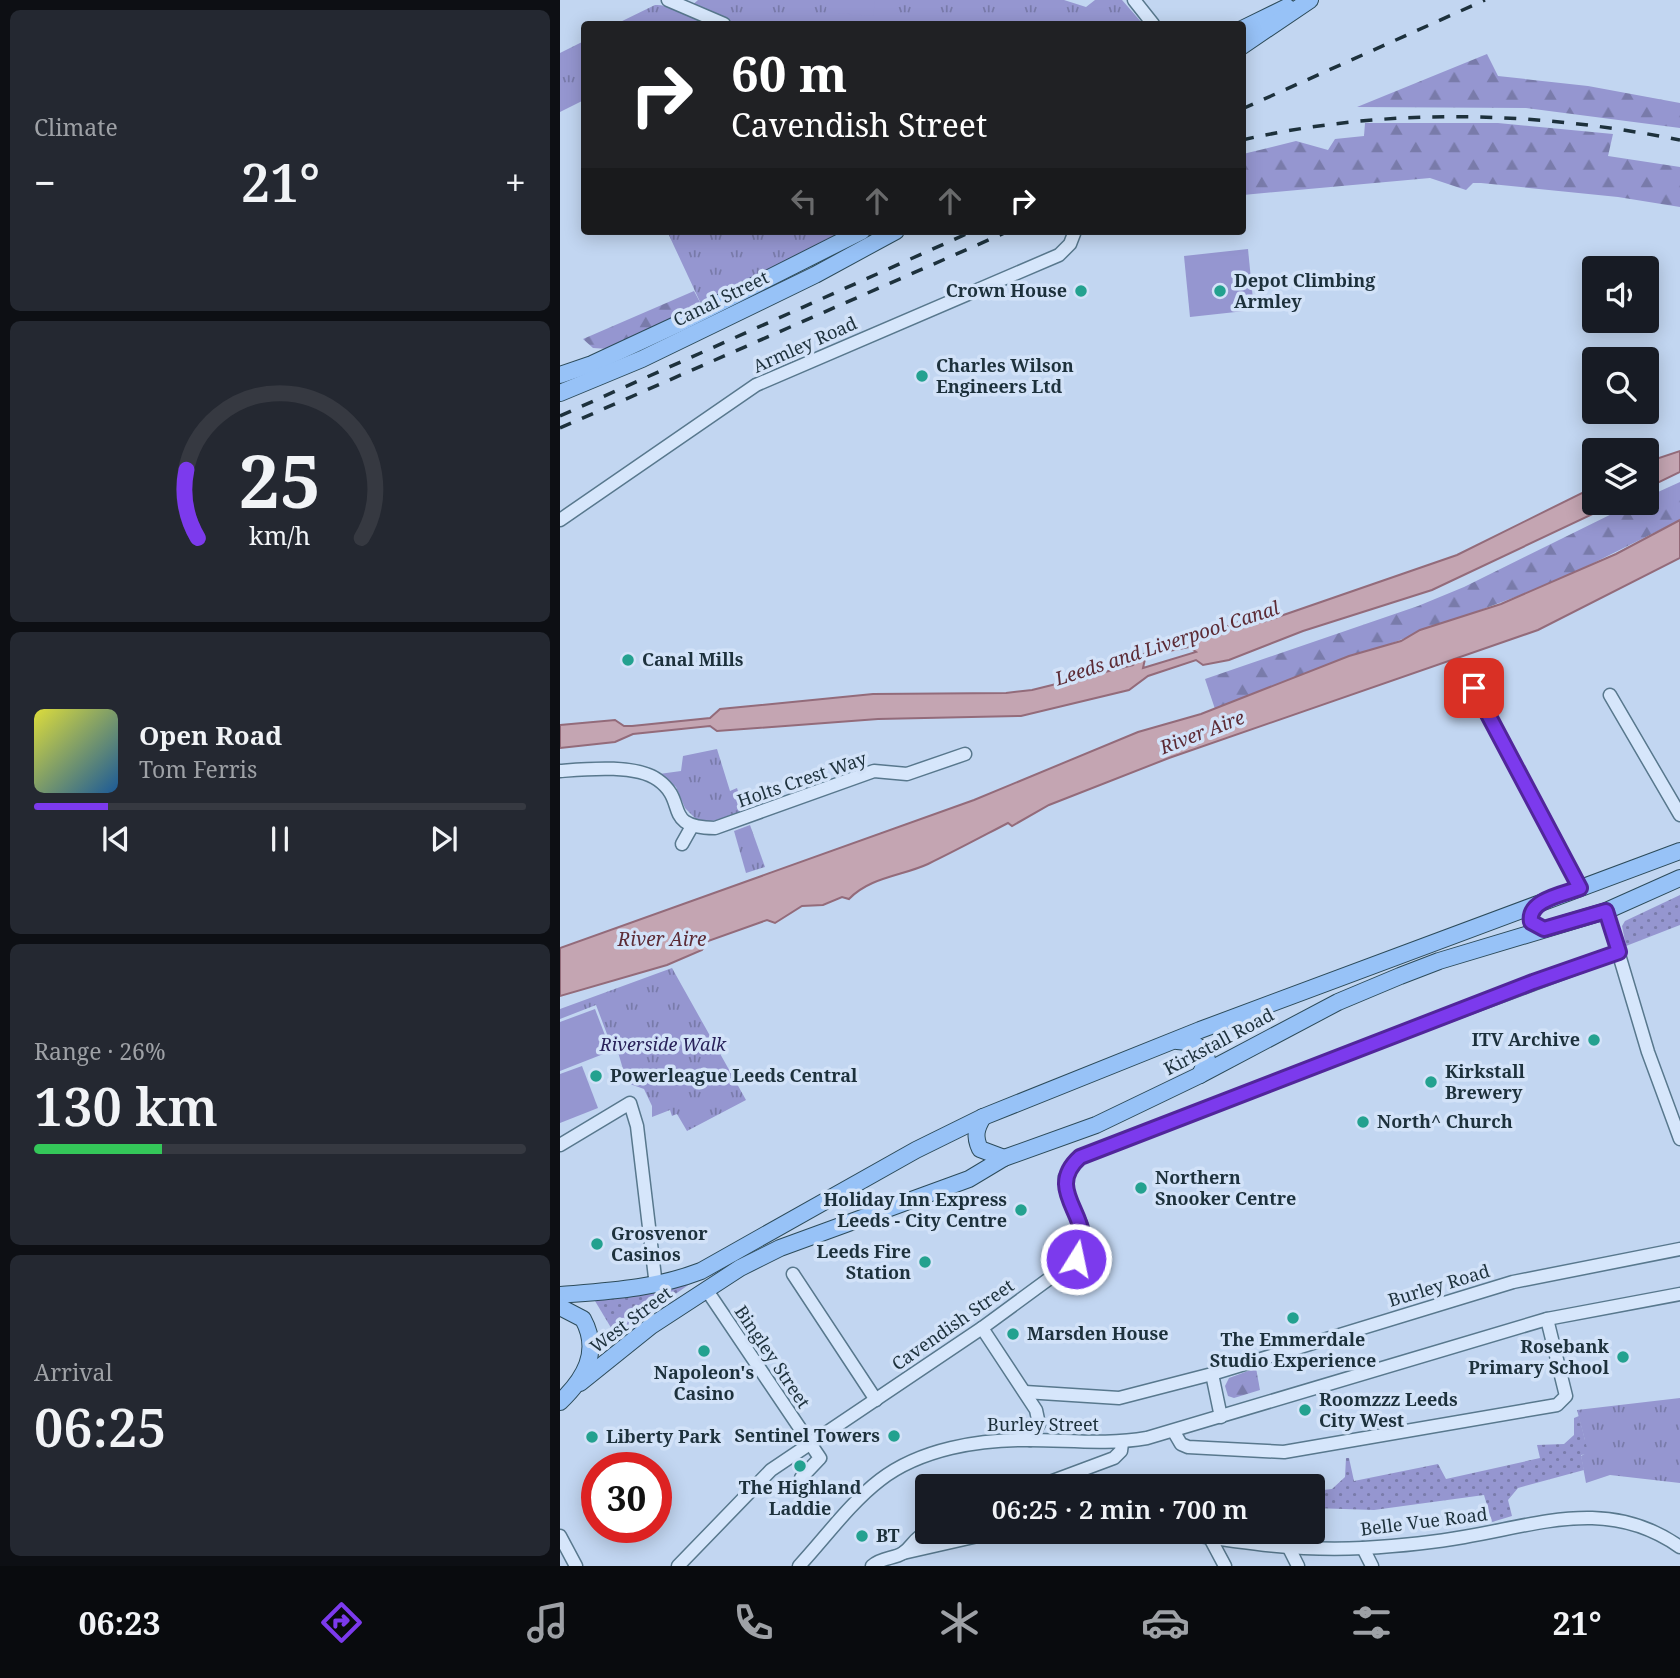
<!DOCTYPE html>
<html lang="en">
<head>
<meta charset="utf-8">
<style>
	:root { --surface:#171b24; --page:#242831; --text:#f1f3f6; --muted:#9ea1a6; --line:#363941; --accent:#7c3aed }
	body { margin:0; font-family:"Noto Serif",serif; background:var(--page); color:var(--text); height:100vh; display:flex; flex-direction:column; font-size:26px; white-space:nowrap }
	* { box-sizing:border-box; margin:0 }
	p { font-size:23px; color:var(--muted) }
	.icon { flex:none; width:38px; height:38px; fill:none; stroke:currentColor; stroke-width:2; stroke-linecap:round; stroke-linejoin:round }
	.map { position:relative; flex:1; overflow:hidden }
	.side { display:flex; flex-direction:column; gap:10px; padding:10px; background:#0d0f14; width:560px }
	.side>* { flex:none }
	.banner { position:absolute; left:21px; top:21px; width:665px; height:214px; border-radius:7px; box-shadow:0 4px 18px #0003; background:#202124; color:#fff; overflow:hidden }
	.tools { position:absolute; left:1022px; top:256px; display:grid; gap:14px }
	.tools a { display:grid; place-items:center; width:77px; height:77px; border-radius:7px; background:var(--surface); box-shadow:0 4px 18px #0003; font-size:35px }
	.speed { position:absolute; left:21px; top:1452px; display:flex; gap:14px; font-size:35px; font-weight:700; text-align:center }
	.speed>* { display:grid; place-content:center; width:91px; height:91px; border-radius:50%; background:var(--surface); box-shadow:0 4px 18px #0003; line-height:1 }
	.speed .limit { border:10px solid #d22; background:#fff; color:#111 }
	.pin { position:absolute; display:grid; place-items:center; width:60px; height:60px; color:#fff; margin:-30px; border-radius:14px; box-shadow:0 4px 10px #0006 }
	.me { position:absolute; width:77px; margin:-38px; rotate:10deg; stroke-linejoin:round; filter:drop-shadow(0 0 5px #0008) }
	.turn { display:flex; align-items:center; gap:24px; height:147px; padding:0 35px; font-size:32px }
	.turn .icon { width:91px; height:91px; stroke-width:2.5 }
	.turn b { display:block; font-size:49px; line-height:60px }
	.lanes { display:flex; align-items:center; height:66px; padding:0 35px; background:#0003; justify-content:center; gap:35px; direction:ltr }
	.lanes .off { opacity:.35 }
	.big { font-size:52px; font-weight:600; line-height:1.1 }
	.side .card { flex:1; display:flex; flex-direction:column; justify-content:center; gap:10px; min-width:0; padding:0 24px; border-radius:10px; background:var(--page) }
	.side .dial { align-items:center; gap:0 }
	.dial svg { height:182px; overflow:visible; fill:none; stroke:var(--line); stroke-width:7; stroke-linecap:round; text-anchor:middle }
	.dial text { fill:var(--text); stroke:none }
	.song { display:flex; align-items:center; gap:21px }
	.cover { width:84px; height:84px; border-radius:10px; background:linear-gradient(135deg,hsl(60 70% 55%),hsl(210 70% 35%)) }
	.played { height:7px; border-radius:4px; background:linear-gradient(90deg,var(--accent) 15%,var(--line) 15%) }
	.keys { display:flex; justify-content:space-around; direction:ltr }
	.heat { display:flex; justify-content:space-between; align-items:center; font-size:38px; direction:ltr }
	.charge { height:10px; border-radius:5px; background:linear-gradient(90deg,#34c759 26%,var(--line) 0) }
	.trip { position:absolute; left:355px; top:1474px; width:410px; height:70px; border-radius:7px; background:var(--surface); box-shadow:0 4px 18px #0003; font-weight:600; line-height:70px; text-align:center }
	.dock { display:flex; height:112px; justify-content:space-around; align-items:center; background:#090b0e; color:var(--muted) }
	.dock .icon { width:49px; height:49px }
	.dock .selected { color:var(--accent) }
	.dock b { font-size:32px; color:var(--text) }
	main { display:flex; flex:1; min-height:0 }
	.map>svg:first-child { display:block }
	.grass { fill:url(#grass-dots) }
	.forest { fill:url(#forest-firs) }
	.park { fill:url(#park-tufts) }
	.pitch { fill:#9596d0 }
	.water { fill:#c4a5b2; stroke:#936b7a; stroke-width:2; fill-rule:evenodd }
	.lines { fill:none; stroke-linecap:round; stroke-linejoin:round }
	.minor-casing { stroke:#58788d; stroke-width:15 }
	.major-casing { stroke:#2c4b5a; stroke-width:18 }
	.minor { stroke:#d6e6fb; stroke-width:12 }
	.major { stroke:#97c2f7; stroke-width:16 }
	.rail { stroke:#1d313c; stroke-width:3.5; stroke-dasharray:12 12; stroke-linecap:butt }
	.route-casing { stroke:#51269a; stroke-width:18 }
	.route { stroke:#7c3aed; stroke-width:12 }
	.poi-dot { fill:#23a18f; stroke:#d2e2f8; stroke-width:2.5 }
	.labels { text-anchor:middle; stroke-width:7; stroke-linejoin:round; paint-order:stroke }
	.poi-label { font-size:18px; font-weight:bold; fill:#1d313c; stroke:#d2e2f8; text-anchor:start }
	.street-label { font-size:18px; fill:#1d313c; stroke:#d2e2f8 }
	.park-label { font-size:18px; font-style:italic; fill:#29225a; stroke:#d2e2f8 }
	.water-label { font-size:19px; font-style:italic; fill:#5c2b35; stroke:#d2e2f8 }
</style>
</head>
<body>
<main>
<section class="side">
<div class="card"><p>Climate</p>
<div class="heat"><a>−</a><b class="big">21°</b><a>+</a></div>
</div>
<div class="card dial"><svg viewBox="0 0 100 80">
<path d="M14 69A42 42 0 1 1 86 69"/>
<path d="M14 69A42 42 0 0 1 9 39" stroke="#7c3aed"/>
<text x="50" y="56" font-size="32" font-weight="700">25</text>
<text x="50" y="72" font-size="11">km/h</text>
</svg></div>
<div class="card">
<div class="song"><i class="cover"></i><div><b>Open Road</b><p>Tom Ferris</p></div></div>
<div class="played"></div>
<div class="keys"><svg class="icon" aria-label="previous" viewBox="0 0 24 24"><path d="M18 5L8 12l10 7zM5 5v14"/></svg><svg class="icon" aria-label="pause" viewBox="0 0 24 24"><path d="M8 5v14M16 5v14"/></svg><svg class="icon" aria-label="next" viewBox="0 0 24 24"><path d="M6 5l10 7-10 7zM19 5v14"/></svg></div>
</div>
<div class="card"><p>Range · 26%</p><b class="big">130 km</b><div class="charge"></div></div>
<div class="card"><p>Arrival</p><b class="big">06:25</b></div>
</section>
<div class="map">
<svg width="1120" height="1566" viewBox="0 0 1120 1566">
	<defs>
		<pattern id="grass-dots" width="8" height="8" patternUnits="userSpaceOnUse" patternTransform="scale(1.75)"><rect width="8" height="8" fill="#9596d0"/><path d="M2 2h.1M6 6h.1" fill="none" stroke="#797baa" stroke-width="1.8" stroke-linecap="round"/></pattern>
		<pattern id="forest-firs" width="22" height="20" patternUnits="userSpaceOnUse" patternTransform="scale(1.75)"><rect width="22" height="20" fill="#9596d0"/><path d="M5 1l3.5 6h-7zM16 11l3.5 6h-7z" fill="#797baa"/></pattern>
		<pattern id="park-tufts" width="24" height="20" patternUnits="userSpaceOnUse" patternTransform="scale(1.75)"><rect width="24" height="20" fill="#9596d0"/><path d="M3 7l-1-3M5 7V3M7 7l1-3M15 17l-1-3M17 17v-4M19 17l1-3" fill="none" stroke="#797baa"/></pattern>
	</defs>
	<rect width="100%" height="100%" fill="#c2d6f1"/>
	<!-- grass -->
	<g class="grass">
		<polygon points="1120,895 1120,925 1066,946 1062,926 1065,921"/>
		<polygon points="141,1276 56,1336 32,1296"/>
		<polygon points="1019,1416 1025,1440 1046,1451 1021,1455 1024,1470 958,1488 948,1500 952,1516 932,1522 924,1495 814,1510 753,1508 753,1491 772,1489 785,1477 786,1458 789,1458 794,1481 878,1464 886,1479 980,1458 977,1445 1004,1444 1014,1435 1014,1418"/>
	</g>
	<!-- forest -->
	<g class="forest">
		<polygon points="927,54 938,76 1028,86 1120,103 1120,128 966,108 797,107"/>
		<polygon points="805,123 938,123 1053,134 1048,156 1120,167 1120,207 1058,197 921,183 913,183 906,190 870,178 683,195 683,154 736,141 768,150 775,139 804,136"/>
		<polygon points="134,291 142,306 48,349 33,348 23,339"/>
		<polygon points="1120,482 1120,520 993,583 655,709 645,679 858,606 904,587 1076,502 1087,502 1087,497"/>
		<polygon points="696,1368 700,1390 674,1398 668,1396 665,1386 669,1378"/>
	</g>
	<!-- park -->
	<g class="park">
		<path d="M138,0H504L526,7L535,0H562L583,24H56L95,5C115,4 118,18 138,0Z"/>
		<polygon points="24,41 24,100 0,112 0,53"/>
		<polygon points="107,231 286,231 142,306"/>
		<polygon points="157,749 170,791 177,788 184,811 158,820 139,822 125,808 116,787 99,774 121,771 123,756"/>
		<polygon points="190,825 205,867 186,873 174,831"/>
		<polygon points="112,968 186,1100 127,1131 117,1114 112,1116 110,1110 92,1117 92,1106 84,1089 67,1083 58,1052 53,1050 36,1005 0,1019 0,1009"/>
		<polygon points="1120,1398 1120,1483 1050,1475 1026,1483 1021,1456 1028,1452 1017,1410"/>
	</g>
	<!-- pitch -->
	<g class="pitch">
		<polygon points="267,0 315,0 313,16 266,12"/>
		<polygon points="688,249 694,310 630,317 624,256"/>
		<polygon points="35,1009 51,1051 0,1071 0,1022"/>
		<polygon points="22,1066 38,1108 0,1123 0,1074"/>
	</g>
	<!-- water -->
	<g class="water">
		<polygon points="1120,451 1120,472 1087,488 1087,462"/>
		<path d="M1034,487V502H1058L872,590L743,631L669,660L643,665L636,660L588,676L569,690L461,716L318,719L157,731L150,726L73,734L55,742L0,748V725L55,720L64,726H72L150,718L160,709L313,694L446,693L472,690L573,665L585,653L635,639L686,619L703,622L897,555ZM629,647L636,652L583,668L585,659L589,655Z"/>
		<path d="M1120,520V558L978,630L609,758L489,805L452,826L448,823C421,837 395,851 368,864C342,876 310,877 289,899L282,897L263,905L242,906L215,923L207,920L148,941L142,950L107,965L0,996V948L414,800L578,732L641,714L789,656L841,641L860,630L941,604L1056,554Z"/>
	</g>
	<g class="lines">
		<!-- minor casing -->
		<g class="minor-casing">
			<g id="minor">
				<polyline points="108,0 164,24"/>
				<polyline points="574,0 593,24"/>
				<polyline points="0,520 196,385 499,255 510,244 515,231"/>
				<polyline points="905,672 1020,888"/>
				<polyline points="1050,695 1120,815"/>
				<path d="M0,771C26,769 76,764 98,780C129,802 101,827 155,828L314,771L347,774L405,754"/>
				<polyline points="122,844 131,828"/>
				<polyline points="1046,911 1088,1052 1120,1139"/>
				<polyline points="0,1145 70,1103 77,1126 96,1286"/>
				<polyline points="233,1274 316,1400"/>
				<polyline points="146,1289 260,1458 241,1478"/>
				<polyline points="422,1328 476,1410 479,1424 470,1440"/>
				<polyline points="652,1374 661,1417"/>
				<polyline points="465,1392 559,1398 652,1374 953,1282 1120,1249"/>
				<polyline points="614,1432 621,1444 628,1447 724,1452 997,1405 1006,1396 987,1319"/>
				<polyline points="479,1486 554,1458 561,1451 562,1443"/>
				<path d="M606,1531C672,1541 736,1552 803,1548C837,1546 871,1543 904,1537C981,1524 1049,1497 1120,1547"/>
				<polyline points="0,1536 16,1566"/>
				<polyline points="650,1538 665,1566"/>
				<polyline points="729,1548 738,1566"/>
				<polyline points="803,1548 812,1566"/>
				<polyline points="343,1553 440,1531"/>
				<polyline points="118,1566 211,1470 422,1328 516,1259 524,1239 522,1226 506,1191 505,1177 520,1157 772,1059 1059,952"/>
				<path d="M239,1566C265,1538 290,1503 320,1480C360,1449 420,1439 469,1440C509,1440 547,1445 587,1438L987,1319L1120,1294"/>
				<path d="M312,1566C322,1557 334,1559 343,1553C353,1546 353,1538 369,1531"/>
			</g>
		</g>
		<!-- major casing -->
		<g class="major-casing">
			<g id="major">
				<polyline points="682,29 727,7"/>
				<polyline points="682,46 750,0"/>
				<polyline points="0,375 32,364 118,324 302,231"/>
				<polyline points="0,393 82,359 255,275 336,231"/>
				<path d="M617,1041C633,1042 640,1044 647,1059L640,1075"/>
				<path d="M423,1117C416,1129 414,1136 420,1149L444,1158"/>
				<path d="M0,1295C49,1291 94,1289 141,1271L356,1150L423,1117L640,1030L1120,851"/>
				<path d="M0,1307L23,1319C41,1352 24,1379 0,1402"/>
				<polyline points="20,1383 91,1326 180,1268 220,1248 409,1179 444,1158 536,1125 640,1075 778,1002 840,976 879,961 1046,911 1120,878"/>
			</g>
		</g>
		<!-- minor -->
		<use href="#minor" class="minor"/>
		<!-- major -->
		<use href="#major" class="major"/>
		<!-- rail -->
		<g class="rail">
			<polyline points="682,109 925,0"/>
			<path d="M682,140C827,107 975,111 1120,140"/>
			<polyline points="0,416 413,231"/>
			<polyline points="0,428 449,231"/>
		</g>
	</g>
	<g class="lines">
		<!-- route casing -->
		<g class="route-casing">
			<path id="route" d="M516,1259C541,1219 480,1193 520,1157L973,982L1059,952L1046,911L984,929L971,922C967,900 1004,894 1020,888L914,688"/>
		</g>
		<!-- route -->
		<use href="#route" class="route"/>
	</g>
	<!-- markers -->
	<g class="poi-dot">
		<circle cx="521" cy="291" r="7"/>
		<circle cx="660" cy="291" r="7"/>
		<circle cx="362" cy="376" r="7"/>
		<circle cx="68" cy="660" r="7"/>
		<circle cx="1034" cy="1040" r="7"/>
		<circle cx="36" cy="1076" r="7"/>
		<circle cx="871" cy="1082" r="7"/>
		<circle cx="803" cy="1122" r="7"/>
		<circle cx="581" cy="1188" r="7"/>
		<circle cx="461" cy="1210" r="7"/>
		<circle cx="37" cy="1244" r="7"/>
		<circle cx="365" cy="1262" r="7"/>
		<circle cx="733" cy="1318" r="7"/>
		<circle cx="453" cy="1334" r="7"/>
		<circle cx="144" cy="1351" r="7"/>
		<circle cx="1063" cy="1357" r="7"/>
		<circle cx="745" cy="1410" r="7"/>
		<circle cx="334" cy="1436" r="7"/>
		<circle cx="32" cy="1437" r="7"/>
		<circle cx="240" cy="1466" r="7"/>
		<circle cx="302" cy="1536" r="7"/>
	</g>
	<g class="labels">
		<!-- poi labels -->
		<g class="poi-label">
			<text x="674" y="287">Depot Climbing<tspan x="674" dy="21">Armley</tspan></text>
			<text x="507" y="297" text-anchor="end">Crown House</text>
			<text x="376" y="372">Charles Wilson<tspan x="376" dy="21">Engineers Ltd</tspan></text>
			<text x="82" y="666">Canal Mills</text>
			<text x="1020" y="1046" text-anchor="end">ITV Archive</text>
			<text x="885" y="1078">Kirkstall<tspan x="885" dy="21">Brewery</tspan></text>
			<text x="50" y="1082">Powerleague Leeds Central</text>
			<text x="817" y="1128">North^ Church</text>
			<text x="595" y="1184">Northern<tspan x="595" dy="21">Snooker Centre</tspan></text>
			<text x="447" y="1206" text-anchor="end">Holiday Inn Express<tspan x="447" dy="21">Leeds - City Centre</tspan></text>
			<text x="51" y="1240">Grosvenor<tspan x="51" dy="21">Casinos</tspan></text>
			<text x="351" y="1258" text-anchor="end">Leeds Fire<tspan x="351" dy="21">Station</tspan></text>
			<text x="467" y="1340">Marsden House</text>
			<text x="733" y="1346" text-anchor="middle">The Emmerdale<tspan x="733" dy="21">Studio Experience</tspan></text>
			<text x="1049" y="1353" text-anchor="end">Rosebank<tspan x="1049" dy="21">Primary School</tspan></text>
			<text x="144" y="1379" text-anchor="middle">Napoleon's<tspan x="144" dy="21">Casino</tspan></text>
			<text x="759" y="1406">Roomzzz Leeds<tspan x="759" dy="21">City West</tspan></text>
			<text x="320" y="1442" text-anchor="end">Sentinel Towers</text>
			<text x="46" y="1443">Liberty Park</text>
			<text x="240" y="1494" text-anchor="middle">The Highland<tspan x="240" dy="21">Laddie</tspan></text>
			<text x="316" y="1542">BT</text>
		</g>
		<!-- street labels -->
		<g class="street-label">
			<text transform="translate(161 299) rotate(-26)" y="6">Canal Street</text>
			<text transform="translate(245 345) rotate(-24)" y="6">Armley Road</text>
			<text transform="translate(242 780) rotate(-19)" y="6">Holts Crest Way</text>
			<text transform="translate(659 1042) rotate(-28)" y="6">Kirkstall Road</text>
			<text transform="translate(879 1286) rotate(-17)" y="6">Burley Road</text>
			<text transform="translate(71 1320) rotate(-37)" y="6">West Street</text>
			<text transform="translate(393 1325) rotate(-35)" y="6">Cavendish Street</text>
			<text transform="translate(212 1357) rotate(56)" y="6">Bingley Street</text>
			<text x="483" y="1431">Burley Street</text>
			<text transform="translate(864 1522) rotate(-7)" y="6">Belle Vue Road</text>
		</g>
		<!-- park labels -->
		<g class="park-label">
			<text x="103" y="1051">Riverside Walk</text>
		</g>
		<!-- water labels -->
		<g class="water-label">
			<text transform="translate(607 643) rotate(-18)" y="7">Leeds and Liverpool Canal</text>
			<text transform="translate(642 732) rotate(-21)" y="7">River Aire</text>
			<text x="102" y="946">River Aire</text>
		</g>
	</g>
</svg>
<div class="tools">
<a><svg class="icon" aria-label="sound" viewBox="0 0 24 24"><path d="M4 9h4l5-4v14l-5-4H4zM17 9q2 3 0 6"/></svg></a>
<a><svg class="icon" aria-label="search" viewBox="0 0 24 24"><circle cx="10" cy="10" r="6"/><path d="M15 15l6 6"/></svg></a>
<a><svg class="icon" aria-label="layers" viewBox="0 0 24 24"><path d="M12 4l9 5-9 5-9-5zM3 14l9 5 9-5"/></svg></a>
</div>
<div class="speed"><div class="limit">30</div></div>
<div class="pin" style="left:914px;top:688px;background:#d93025"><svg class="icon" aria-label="arrive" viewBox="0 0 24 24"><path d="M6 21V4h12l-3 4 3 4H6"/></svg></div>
<svg class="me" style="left:516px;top:1259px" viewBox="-20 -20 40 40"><circle r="17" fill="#7c3aed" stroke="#fff" stroke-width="3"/><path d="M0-11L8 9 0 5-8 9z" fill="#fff"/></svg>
<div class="trip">06:25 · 2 min · 700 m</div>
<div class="banner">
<div class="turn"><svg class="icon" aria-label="right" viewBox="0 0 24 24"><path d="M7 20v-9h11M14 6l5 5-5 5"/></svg><div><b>60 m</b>Cavendish Street</div></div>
<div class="lanes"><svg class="icon off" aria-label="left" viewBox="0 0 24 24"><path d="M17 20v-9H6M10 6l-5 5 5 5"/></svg><svg class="icon off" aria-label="ahead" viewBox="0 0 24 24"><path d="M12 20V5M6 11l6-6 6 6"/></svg><svg class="icon off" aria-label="ahead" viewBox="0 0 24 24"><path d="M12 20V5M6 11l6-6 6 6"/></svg><svg class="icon" aria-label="right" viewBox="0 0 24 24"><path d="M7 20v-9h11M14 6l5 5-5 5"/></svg></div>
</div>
</div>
</main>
<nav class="dock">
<b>06:23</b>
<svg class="icon selected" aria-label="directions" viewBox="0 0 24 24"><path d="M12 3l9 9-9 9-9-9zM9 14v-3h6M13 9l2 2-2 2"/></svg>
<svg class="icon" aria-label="music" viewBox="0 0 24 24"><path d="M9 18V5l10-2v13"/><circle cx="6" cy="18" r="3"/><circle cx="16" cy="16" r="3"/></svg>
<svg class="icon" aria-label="phone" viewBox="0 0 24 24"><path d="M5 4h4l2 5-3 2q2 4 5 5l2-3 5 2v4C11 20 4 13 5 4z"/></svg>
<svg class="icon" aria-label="climate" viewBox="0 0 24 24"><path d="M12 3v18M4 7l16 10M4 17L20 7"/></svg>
<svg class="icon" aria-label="car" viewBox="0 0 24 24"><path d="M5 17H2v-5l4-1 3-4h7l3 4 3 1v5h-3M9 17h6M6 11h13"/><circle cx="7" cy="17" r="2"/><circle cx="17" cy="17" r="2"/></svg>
<svg class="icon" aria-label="filters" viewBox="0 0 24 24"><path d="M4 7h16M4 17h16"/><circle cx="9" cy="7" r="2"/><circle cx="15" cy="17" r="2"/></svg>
<b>21°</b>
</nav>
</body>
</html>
